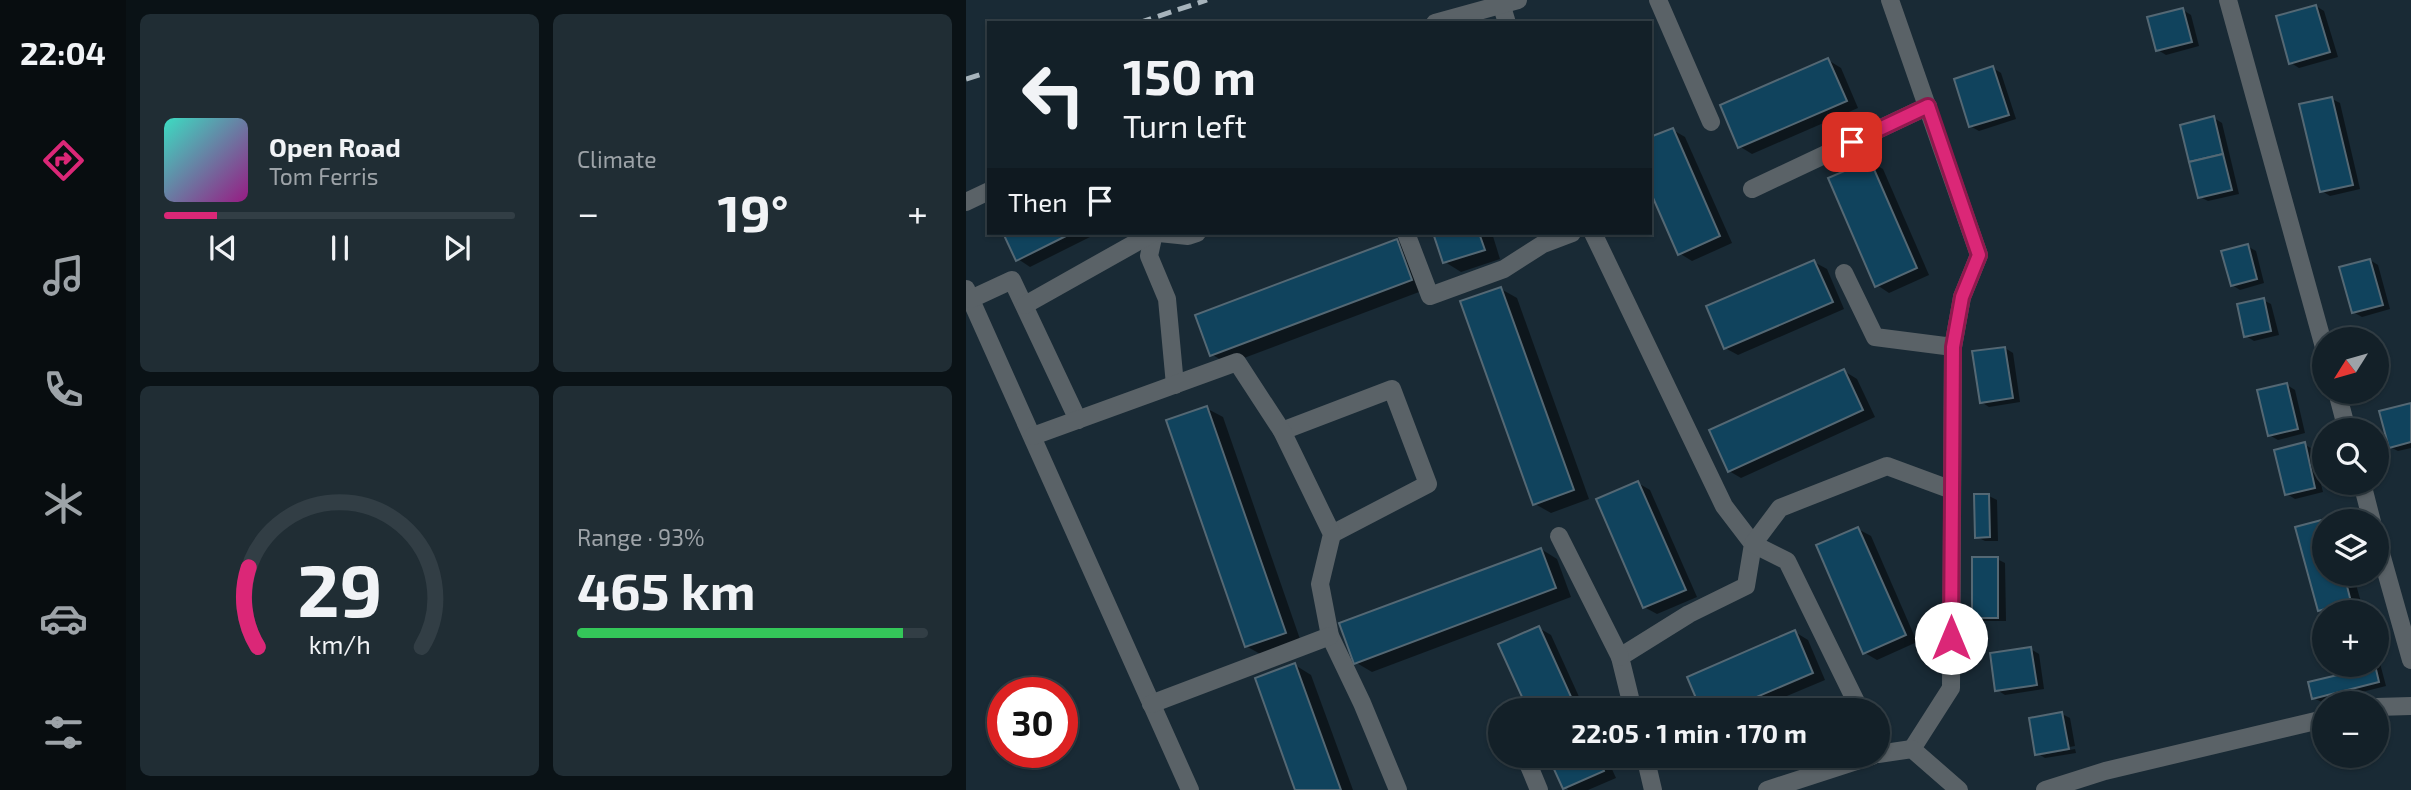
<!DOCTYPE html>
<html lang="en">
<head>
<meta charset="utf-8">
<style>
	:root { --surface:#132028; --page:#202d34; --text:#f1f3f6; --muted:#9da3a8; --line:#323e45; --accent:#db2777 }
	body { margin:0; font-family:"Exo 2",sans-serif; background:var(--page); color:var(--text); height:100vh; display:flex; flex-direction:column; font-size:26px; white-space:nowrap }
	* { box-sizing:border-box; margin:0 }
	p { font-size:23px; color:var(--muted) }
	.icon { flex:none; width:38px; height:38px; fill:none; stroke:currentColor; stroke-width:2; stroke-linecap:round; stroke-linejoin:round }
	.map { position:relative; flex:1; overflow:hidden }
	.details { display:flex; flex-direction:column; gap:14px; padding:14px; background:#0a1216; width:840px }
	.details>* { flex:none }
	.top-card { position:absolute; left:21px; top:21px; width:665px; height:214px; border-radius:0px; box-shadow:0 2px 5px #0004,0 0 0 2px var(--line); background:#132028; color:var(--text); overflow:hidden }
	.needle { width:46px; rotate:233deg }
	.controls { position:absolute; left:1346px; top:327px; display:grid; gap:14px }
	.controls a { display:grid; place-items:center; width:77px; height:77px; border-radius:50%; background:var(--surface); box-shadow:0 2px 5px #0004,0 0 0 2px var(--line); font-size:35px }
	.speed { position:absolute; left:21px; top:677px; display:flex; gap:14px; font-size:35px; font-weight:700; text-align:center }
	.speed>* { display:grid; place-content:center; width:91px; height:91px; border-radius:50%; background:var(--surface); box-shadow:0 2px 5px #0004,0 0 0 2px var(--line); line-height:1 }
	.speed .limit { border:10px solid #d22; background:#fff; color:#111 }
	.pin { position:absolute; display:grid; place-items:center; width:60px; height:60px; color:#fff; margin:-30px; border-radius:14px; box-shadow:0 4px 10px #0006 }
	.me { position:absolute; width:77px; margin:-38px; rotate:0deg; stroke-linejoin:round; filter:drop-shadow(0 0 5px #0008) }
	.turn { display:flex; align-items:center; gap:24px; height:147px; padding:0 21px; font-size:32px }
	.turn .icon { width:91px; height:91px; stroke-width:2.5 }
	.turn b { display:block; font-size:49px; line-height:60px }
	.then { display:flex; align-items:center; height:66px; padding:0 21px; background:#0003; gap:14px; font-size:26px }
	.big { font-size:52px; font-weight:700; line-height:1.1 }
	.details .widget { flex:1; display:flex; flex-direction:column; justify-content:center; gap:10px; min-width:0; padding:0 24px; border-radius:10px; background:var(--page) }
	.details .dial { align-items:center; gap:0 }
	.dial svg { height:182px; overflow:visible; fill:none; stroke:var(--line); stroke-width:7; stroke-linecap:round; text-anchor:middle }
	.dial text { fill:var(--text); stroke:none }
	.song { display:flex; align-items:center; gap:21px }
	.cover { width:84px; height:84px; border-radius:10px; background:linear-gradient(135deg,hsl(170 70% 55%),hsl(310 70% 35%)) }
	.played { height:7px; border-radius:4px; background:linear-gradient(90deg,var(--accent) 15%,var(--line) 15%) }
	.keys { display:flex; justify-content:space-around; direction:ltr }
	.heat { display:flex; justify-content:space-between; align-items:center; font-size:38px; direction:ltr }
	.charge { height:10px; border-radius:5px; background:linear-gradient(90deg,#34c759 93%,var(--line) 0) }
	.details .tiles { flex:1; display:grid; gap:14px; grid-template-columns:repeat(2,1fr) }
	.trip { position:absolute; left:522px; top:698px; width:402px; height:70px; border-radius:35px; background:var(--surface); box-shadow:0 2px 5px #0004,0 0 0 2px var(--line); font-weight:700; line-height:70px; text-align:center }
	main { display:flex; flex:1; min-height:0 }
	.tab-bar { display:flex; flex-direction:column; width:126px; justify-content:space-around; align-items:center; background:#080d10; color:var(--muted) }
	.tab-bar .icon { width:49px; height:49px }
	.tab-bar .active { color:var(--accent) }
	.tab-bar b { font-size:32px; color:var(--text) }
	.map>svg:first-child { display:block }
	.shadow { fill:#0007 }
	.building { fill:#10435d; stroke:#546874; stroke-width:2 }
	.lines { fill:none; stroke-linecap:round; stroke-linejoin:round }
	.minor { stroke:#5a6267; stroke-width:18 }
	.rail { stroke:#a6b3bb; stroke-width:5; stroke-dasharray:14 7; stroke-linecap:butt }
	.route-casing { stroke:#8e194d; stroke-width:18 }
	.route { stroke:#db2777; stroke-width:12 }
</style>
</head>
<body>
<main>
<nav class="tab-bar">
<b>22:04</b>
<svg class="icon active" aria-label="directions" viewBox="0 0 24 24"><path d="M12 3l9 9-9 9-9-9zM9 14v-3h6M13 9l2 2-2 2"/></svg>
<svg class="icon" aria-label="music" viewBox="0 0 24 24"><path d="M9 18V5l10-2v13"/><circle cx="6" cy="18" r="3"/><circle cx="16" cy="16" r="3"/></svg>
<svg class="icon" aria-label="phone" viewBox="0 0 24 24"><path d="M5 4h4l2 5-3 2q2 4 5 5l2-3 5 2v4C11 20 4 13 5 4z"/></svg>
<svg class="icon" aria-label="climate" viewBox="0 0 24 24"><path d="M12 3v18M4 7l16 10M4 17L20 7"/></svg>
<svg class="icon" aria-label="car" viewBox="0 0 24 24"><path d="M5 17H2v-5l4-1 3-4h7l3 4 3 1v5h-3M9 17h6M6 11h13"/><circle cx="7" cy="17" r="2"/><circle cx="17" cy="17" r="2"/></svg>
<svg class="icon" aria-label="filters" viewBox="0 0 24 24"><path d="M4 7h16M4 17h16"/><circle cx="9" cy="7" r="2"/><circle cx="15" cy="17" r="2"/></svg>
</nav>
<section class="details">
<div class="tiles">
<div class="widget">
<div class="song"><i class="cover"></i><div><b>Open Road</b><p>Tom Ferris</p></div></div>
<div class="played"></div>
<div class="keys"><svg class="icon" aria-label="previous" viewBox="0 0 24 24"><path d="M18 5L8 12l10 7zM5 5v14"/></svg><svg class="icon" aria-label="pause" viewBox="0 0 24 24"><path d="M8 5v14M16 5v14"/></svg><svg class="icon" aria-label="next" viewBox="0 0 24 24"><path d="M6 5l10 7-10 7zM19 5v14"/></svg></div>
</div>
<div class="widget"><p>Climate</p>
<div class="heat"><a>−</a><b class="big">19°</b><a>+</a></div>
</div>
<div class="widget dial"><svg viewBox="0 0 100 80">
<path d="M14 69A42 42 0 1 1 86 69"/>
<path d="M14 69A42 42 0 0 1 10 34" stroke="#db2777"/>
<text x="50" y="56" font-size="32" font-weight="700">29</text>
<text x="50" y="72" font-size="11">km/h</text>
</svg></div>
<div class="widget"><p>Range · 93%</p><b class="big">465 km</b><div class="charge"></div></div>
</div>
</section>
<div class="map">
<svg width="1445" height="790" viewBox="0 0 1445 790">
	<rect width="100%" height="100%" fill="#192a35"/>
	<!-- shadow -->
	<g class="shadow">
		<polygon points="1350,6 1358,11 1372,57 1333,68 1325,63"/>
		<polygon points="1217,10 1225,15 1233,46 1200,55 1192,50"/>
		<polygon points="862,60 875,68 892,108 786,154 773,146"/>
		<polygon points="1027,68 1035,73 1050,119 1013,131 1004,126"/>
		<polygon points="1366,99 1374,103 1394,189 1364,196 1356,191"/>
		<polygon points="1248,118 1256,123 1273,194 1242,201 1234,197"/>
		<polygon points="707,130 719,137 766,243 726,261 713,253"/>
		<polygon points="904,162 917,169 963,275 923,293 911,285"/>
		<polygon points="39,233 132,233 64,267 52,259"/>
		<polygon points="469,233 526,233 534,259 495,272 479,262"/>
		<polygon points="431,241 447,251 461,289 262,364 245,354"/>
		<polygon points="1281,246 1290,251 1298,283 1274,290 1266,285"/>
		<polygon points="1404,260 1412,265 1424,309 1396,317 1387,312"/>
		<polygon points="848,262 861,269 878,309 772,355 759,348"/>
		<polygon points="535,289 551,298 623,499 585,513 569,504"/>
		<polygon points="1297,300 1305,304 1313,335 1288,341 1280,336"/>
		<polygon points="1039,348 1047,353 1054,402 1023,407 1015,402"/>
		<polygon points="878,371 891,379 909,417 775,478 763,471"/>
		<polygon points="1321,385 1329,390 1339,433 1312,440 1303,435"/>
		<polygon points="1445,405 1445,448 1432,451 1424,447 1415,413"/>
		<polygon points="240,408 257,417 335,642 296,655 280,646"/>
		<polygon points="1338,444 1346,449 1357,492 1329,499 1321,494"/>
		<polygon points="672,483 684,490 731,597 691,614 678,607"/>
		<polygon points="1023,496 1031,500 1032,541 1019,541 1011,537"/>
		<polygon points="1362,520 1358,522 1358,574 1387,574 1397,609 1383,612 1353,610 1331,528"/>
		<polygon points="892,529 905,536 951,642 911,660 899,653"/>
		<polygon points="575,549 591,559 605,597 406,672 389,662"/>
		<polygon points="1031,559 1039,563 1040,621 1016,621 1008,617"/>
		<polygon points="573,628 585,635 619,710 564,710 534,645"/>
		<polygon points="829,632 842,640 859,680 788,710 737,710 723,678"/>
		<polygon points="1410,648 1420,686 1356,702 1347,698 1395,671 1393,665 1410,665"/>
		<polygon points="1065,649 1073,654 1078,689 1039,695 1031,690"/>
		<polygon points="329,665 345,675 387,790 331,790"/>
		<polygon points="1096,714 1104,718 1109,746 1076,752 1076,755 1109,749 1110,753 1079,758 1071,753"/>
		<polygon points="584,756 640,756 650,778 622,790 602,790"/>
	</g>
	<!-- building -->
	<g class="building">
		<polygon points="1350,5 1364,52 1323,64 1310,16"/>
		<polygon points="1217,8 1226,42 1190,51 1181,17"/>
		<polygon points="862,58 881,101 772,148 754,105"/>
		<polygon points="1027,66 1043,115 1003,127 988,79"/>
		<polygon points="1366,97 1387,185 1354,192 1333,104"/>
		<polygon points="1248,116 1257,154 1223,162 1214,125"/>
		<polygon points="707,128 754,236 712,255 684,191 684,137"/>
		<polygon points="1257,154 1266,190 1232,198 1223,162"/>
		<polygon points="904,160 951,268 909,287 862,178"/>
		<polygon points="37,233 106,233 50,261"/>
		<polygon points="467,233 513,233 519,250 477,263"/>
		<polygon points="431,239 446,280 244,356 229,315"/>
		<polygon points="1282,244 1291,279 1265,286 1255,251"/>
		<polygon points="1404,259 1417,305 1386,313 1373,267"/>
		<polygon points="848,260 867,302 758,349 740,306"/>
		<polygon points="535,287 608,490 567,505 494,301"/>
		<polygon points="1298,298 1305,331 1278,337 1271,304"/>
		<polygon points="1039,347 1047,398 1014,403 1006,351"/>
		<polygon points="878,369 897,410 762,472 743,430"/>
		<polygon points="1321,383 1332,429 1302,436 1291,390"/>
		<polygon points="1445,403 1445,442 1423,448 1413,411"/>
		<polygon points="241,406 320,633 279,647 200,420"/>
		<polygon points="1339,442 1349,488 1319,495 1308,450"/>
		<polygon points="672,481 720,590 677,608 630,499"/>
		<polygon points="1008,494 1023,494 1024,537 1009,538"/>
		<polygon points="1363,518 1363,522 1358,522 1358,574 1378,574 1385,602 1352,611 1329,527"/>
		<polygon points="892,527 940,635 897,654 850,545"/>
		<polygon points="575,548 590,588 388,664 373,623"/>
		<rect x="1006" y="557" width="26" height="61"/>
		<polygon points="573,626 611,710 562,710 532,644"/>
		<polygon points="829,630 847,673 760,710 735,710 721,677"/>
		<polygon points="1065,647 1071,685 1029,691 1024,653"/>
		<polygon points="329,663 375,790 329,790 289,678"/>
		<polygon points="1392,665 1409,665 1413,682 1346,699 1342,682 1393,670"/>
		<polygon points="1096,712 1103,749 1069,755 1063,718"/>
		<polygon points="582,756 632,756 638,771 597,789"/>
	</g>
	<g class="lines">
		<!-- minor -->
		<g class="minor">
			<polyline points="534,0 541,23"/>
			<polyline points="692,0 745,122"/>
			<polyline points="924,0 1013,255 996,297 987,347 985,688 946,749"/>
			<polyline points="1262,0 1358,347"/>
			<polyline points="469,23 552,0"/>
			<polyline points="786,189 962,106"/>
			<polyline points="0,202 23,191"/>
			<polyline points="188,233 183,256 201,299 209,385"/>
			<polyline points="193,233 222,236 231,233"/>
			<polyline points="440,233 464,296 538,269 577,244 606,233"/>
			<polyline points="627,233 758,506 787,544 780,586 723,614 654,657 667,710"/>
			<polyline points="878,273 909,337 987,347"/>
			<polyline points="0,289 224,790"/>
			<polyline points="5,299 46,280 112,420"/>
			<polyline points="59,305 187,233"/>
			<polyline points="1371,392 1381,430"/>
			<polyline points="316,431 426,389 462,484 366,534"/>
			<polyline points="67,436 271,362 316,431 366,534 354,584 364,636 396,703 432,790"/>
			<polyline points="1396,483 1406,522"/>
			<polyline points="593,536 654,657"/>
			<polyline points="1410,536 1445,660"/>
			<polyline points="185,704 364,636"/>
			<polyline points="1410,707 1445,706"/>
			<polyline points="894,710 821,561 787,544 814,508 921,466 986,490"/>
			<polyline points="912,754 946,749 993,790"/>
			<polyline points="679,756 687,790"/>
			<polyline points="561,761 573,790"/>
			<polyline points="801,790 906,756"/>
			<polyline points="1079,790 1139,771 1358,719"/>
		</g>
		<!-- rail -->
		<g class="rail">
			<polyline points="172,23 241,0"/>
			<polyline points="0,79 23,72"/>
		</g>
	</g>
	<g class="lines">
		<!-- route casing -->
		<g class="route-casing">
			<polyline id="route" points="886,142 962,106 1013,255 996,297 987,347 985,638"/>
		</g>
		<!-- route -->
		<use href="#route" class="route"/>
	</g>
</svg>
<div class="controls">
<a><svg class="needle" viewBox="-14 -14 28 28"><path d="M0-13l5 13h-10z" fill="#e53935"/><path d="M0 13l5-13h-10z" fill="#9da3a8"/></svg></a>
<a><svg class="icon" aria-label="search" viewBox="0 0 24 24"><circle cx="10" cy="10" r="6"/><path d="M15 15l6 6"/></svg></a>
<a><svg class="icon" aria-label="layers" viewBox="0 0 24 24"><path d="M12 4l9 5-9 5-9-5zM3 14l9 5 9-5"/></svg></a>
<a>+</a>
<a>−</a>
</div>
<div class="speed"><div class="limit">30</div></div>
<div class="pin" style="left:886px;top:142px;background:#d93025"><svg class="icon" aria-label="arrive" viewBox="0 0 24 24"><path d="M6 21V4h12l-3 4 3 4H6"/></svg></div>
<svg class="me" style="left:985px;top:638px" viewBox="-20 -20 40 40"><circle r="19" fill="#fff"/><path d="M0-13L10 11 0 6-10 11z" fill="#db2777"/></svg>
<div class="trip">22:05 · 1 min · 170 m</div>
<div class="top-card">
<div class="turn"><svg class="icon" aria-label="left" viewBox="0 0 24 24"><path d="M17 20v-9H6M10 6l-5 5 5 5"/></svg><div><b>150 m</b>Turn left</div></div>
<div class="then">Then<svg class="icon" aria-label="arrive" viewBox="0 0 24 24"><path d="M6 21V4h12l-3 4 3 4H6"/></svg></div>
</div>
</div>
</main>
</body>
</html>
